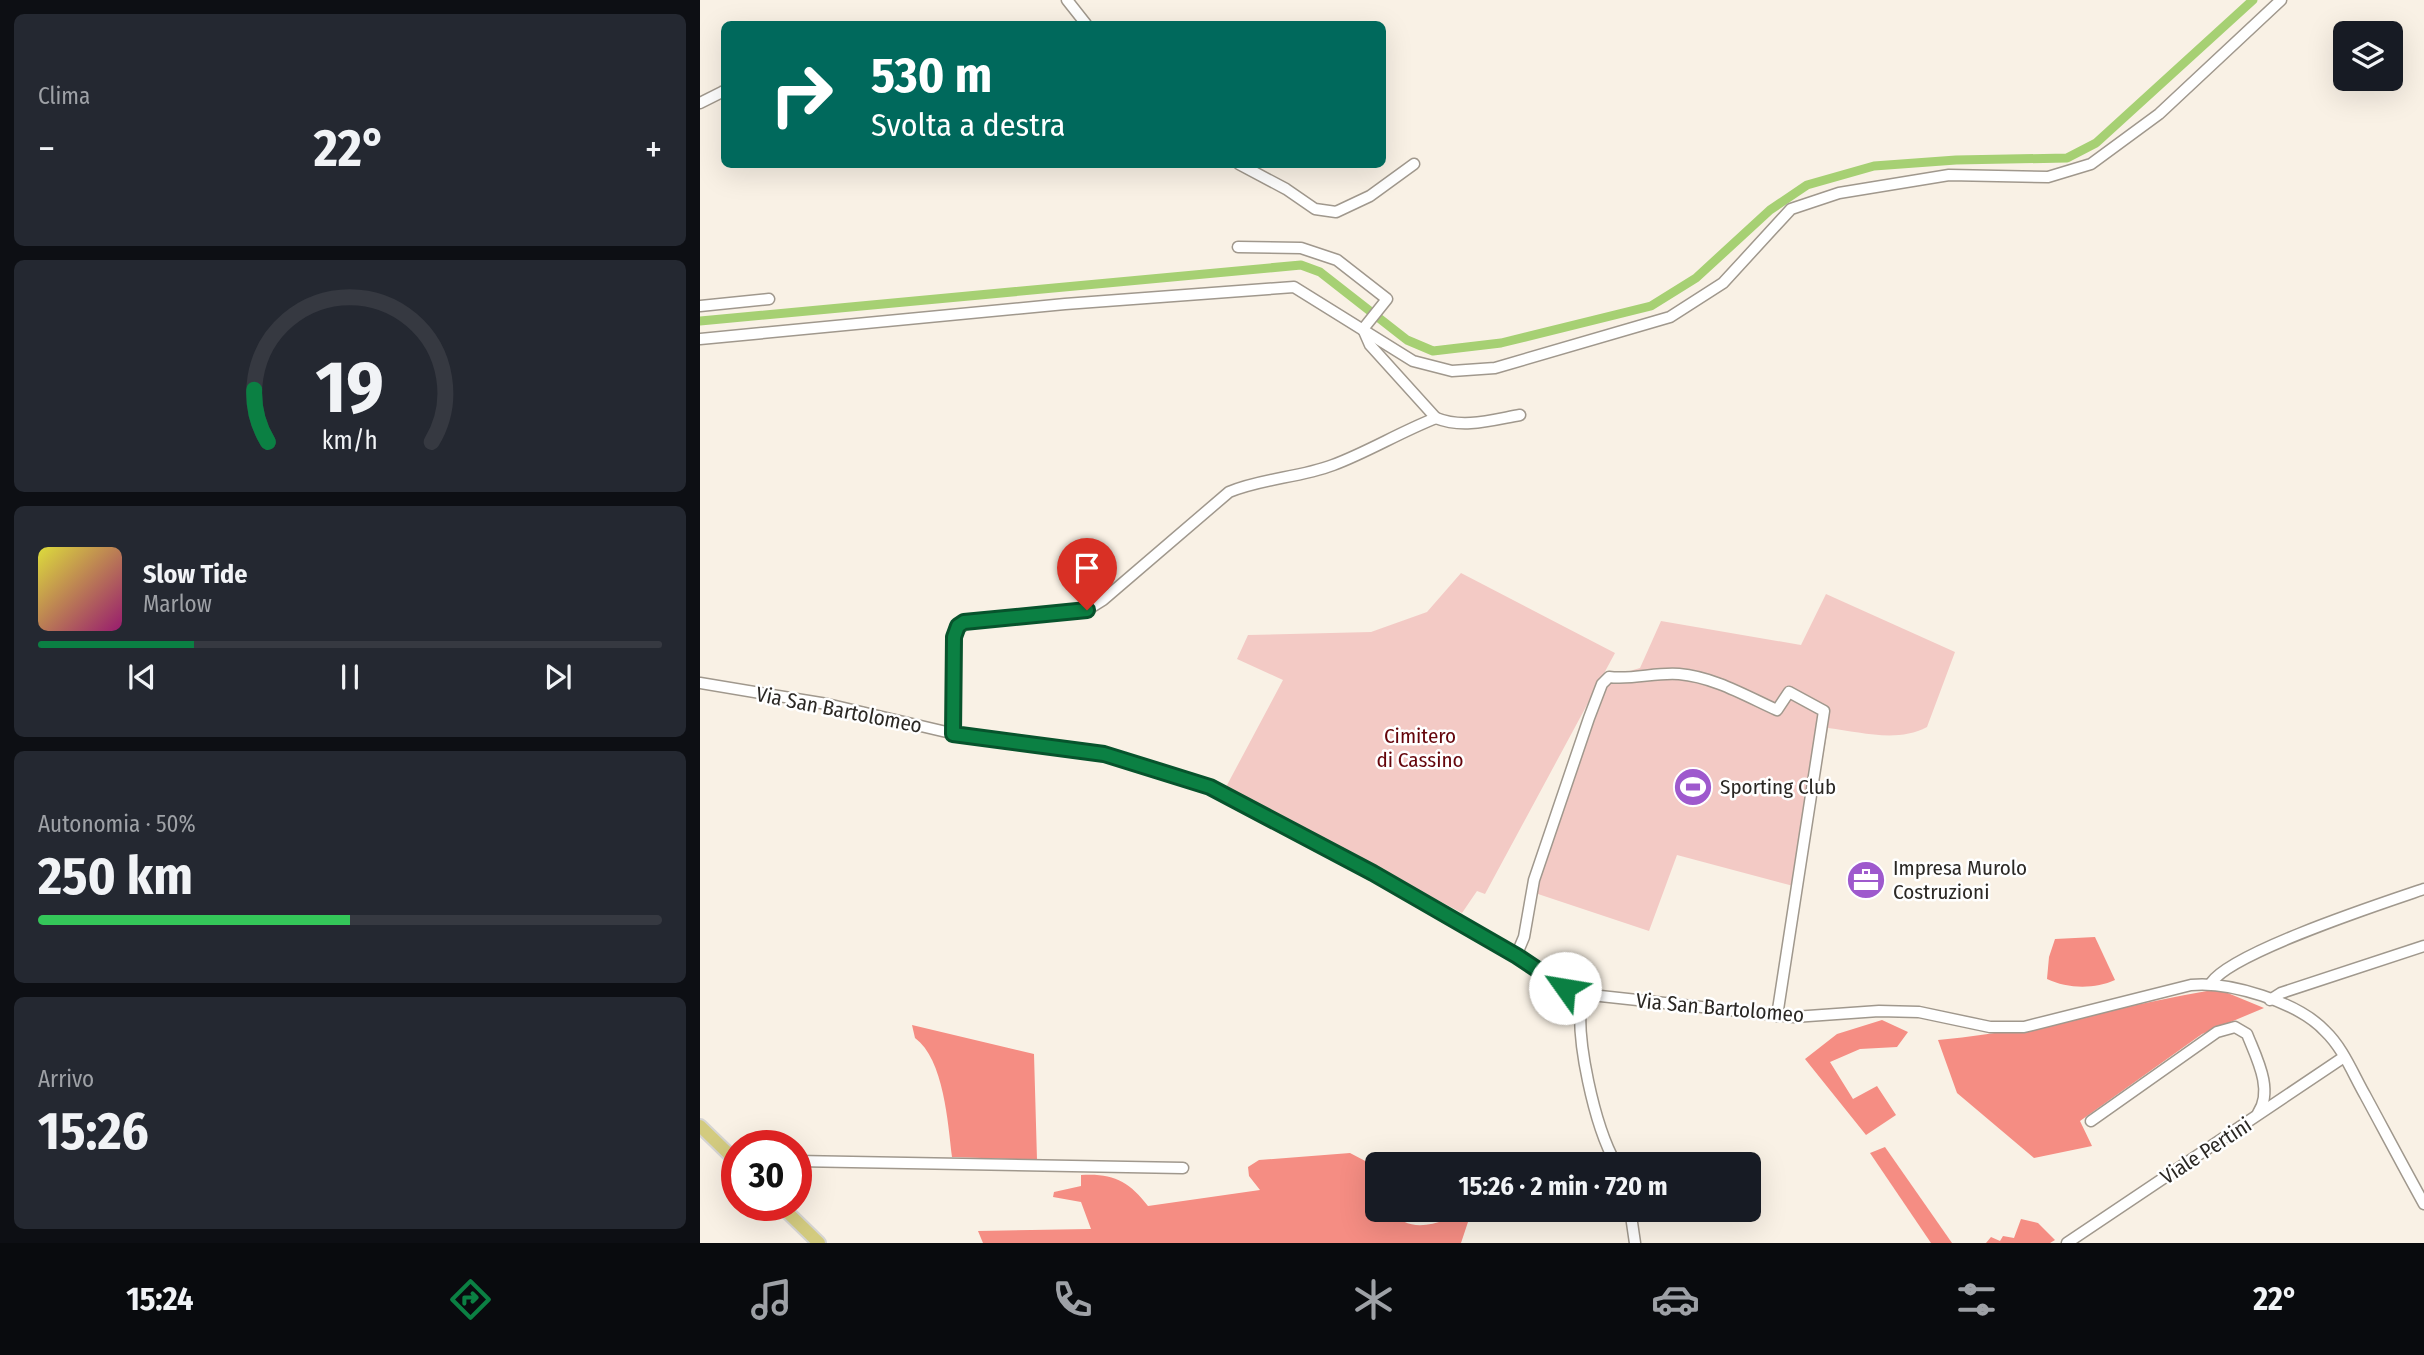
<!DOCTYPE html>
<html lang="it">
<head>
<meta charset="utf-8">
<style>
	:root { --surface:#171b24; --page:#242831; --text:#f1f3f6; --muted:#9ea1a6; --line:#363941; --accent:#0b8043 }
	body { margin:0; font-family:"Fira Sans Condensed",sans-serif; background:var(--page); color:var(--text); height:100vh; display:flex; flex-direction:column; font-size:26px; white-space:nowrap }
	* { box-sizing:border-box; margin:0 }
	p { font-size:23px; color:var(--muted) }
	.icon { flex:none; width:38px; height:38px; fill:none; stroke:currentColor; stroke-width:2; stroke-linecap:round; stroke-linejoin:round }
	.map { position:relative; flex:1; overflow:hidden }
	.details { display:flex; flex-direction:column; gap:14px; padding:14px; background:#0d0f14; width:700px }
	.details>* { flex:none }
	.hud { position:absolute; left:21px; top:21px; width:665px; height:147px; border-radius:10px; box-shadow:0 7px 28px #0002; background:#00695c; color:#fff; overflow:hidden }
	.fabs { position:absolute; left:1633px; top:21px; display:grid; gap:14px }
	.fabs a { display:grid; place-items:center; width:70px; height:70px; border-radius:10px; background:var(--surface); box-shadow:0 7px 28px #0002; font-size:35px }
	.speed { position:absolute; left:21px; top:1130px; display:flex; gap:14px; font-size:35px; font-weight:700; text-align:center }
	.speed>* { display:grid; place-content:center; width:91px; height:91px; border-radius:50%; background:var(--surface); box-shadow:0 7px 28px #0002; line-height:1 }
	.speed .limit { border:10px solid #d22; background:#fff; color:#111 }
	.pin { position:absolute; display:grid; place-items:center; width:60px; height:60px; color:#fff; margin:-72px -30px; border-radius:50% 50% 50% 0; rotate:-45deg; box-shadow:0 0 7px #0007 }
	.pin .icon { rotate:45deg }
	.me { position:absolute; width:77px; margin:-38px; rotate:302deg; stroke-linejoin:round; filter:drop-shadow(0 0 5px #0008) }
	.turn { display:flex; align-items:center; gap:24px; height:147px; padding:0 35px; font-size:32px }
	.turn .icon { width:91px; height:91px; stroke-width:2.5 }
	.turn b { display:block; font-size:49px; line-height:60px }
	.big { font-size:52px; font-weight:700; line-height:1.1 }
	.details .card { flex:1; display:flex; flex-direction:column; justify-content:center; gap:10px; min-width:0; padding:0 24px; border-radius:10px; background:var(--page) }
	.details .dial { align-items:center; gap:0 }
	.dial svg { height:182px; overflow:visible; fill:none; stroke:var(--line); stroke-width:7; stroke-linecap:round; text-anchor:middle }
	.dial text { fill:var(--text); stroke:none }
	.song { display:flex; align-items:center; gap:21px }
	.cover { width:84px; height:84px; border-radius:10px; background:linear-gradient(135deg,hsl(60 70% 55%),hsl(320 70% 35%)) }
	.played { height:7px; border-radius:4px; background:linear-gradient(90deg,var(--accent) 25%,var(--line) 25%) }
	.keys { display:flex; justify-content:space-around; direction:ltr }
	.heat { display:flex; justify-content:space-between; align-items:center; font-size:38px; direction:ltr }
	.charge { height:10px; border-radius:5px; background:linear-gradient(90deg,#34c759 50%,var(--line) 0) }
	.trip { position:absolute; left:665px; top:1152px; width:396px; height:70px; border-radius:10px; background:var(--surface); box-shadow:0 7px 28px #0002; font-weight:700; line-height:70px; text-align:center }
	.dock { display:flex; height:112px; justify-content:space-around; align-items:center; background:#090b0e; color:var(--muted) }
	.dock .icon { width:49px; height:49px }
	.dock .active { color:var(--accent) }
	.dock b { font-size:32px; color:var(--text) }
	main { display:flex; flex:1; min-height:0 }
	.map>svg:first-child { display:block }
	.green { fill:#f3cac5 }
	.forest { fill:#f58d83 }
	.lines { fill:none; stroke-linecap:round; stroke-linejoin:round }
	.canal { stroke:#a6d073; stroke-width:9 }
	.minor-casing { stroke:#a0988d; stroke-width:13 }
	.major-casing { stroke:#d5d4d3; stroke-width:16 }
	.minor { stroke:#fff; stroke-width:10 }
	.major { stroke:#d3cb7f; stroke-width:12 }
	.route-casing { stroke:#07532c; stroke-width:18 }
	.route { stroke:#0b8043; stroke-width:12 }
	.labels { text-anchor:middle; stroke-width:5; stroke-linejoin:round; paint-order:stroke }
	.street-label { font-size:21px; fill:#2b2824; stroke:#fff }
	.park-label { font-size:21px; fill:#65050b; stroke:#fff }
	.poi-label { font-size:21px; fill:#2b2824; stroke:#fff; text-anchor:start }
</style>
</head>
<body>
<main>
<section class="details">
<div class="card"><p>Clima</p>
<div class="heat"><a>−</a><b class="big">22°</b><a>+</a></div>
</div>
<div class="card dial"><svg viewBox="0 0 100 80">
<path d="M14 69A42 42 0 1 1 86 69"/>
<path d="M14 69A42 42 0 0 1 8 46" stroke="#0b8043"/>
<text x="50" y="56" font-size="32" font-weight="700">19</text>
<text x="50" y="72" font-size="11">km/h</text>
</svg></div>
<div class="card">
<div class="song"><i class="cover"></i><div><b>Slow Tide</b><p>Marlow</p></div></div>
<div class="played"></div>
<div class="keys"><svg class="icon" aria-label="previous" viewBox="0 0 24 24"><path d="M18 5L8 12l10 7zM5 5v14"/></svg><svg class="icon" aria-label="pause" viewBox="0 0 24 24"><path d="M8 5v14M16 5v14"/></svg><svg class="icon" aria-label="next" viewBox="0 0 24 24"><path d="M6 5l10 7-10 7zM19 5v14"/></svg></div>
</div>
<div class="card"><p>Autonomia · 50%</p><b class="big">250 km</b><div class="charge"></div></div>
<div class="card"><p>Arrivo</p><b class="big">15:26</b></div>
</section>
<div class="map">
<svg width="1724" height="1243" viewBox="0 0 1724 1243">
	<rect width="100%" height="100%" fill="#f9f1e5"/>
	<!-- green -->
	<g class="green">
		<polygon points="761,573 915,653 785,894 777,891 762,913 526,787 583,680 537,659 548,635 671,632 727,612"/>
		<path d="M1126,594L1255,652L1227,727C1197,743 1161,732 1128,728L1101,888L977,855L949,931L832,892L909,677L940,668L961,621L1101,645Z"/>
	</g>
	<!-- forest -->
	<g class="forest">
		<path d="M1395,937L1415,980C1395,989 1368,989 1347,979L1349,957L1355,939Z"/>
		<path d="M1518,989L1564,1008L1502,1034L1380,1121L1392,1146L1334,1158L1257,1093L1238,1040C1332,1032 1424,1005 1518,989Z"/>
		<polygon points="1182,1020 1208,1032 1197,1047 1160,1049 1130,1062 1153,1099 1177,1086 1196,1115 1166,1135 1105,1059 1137,1034"/>
		<path d="M212,1025L334,1054L337,1160L252,1157C248,1124 244,1059 215,1038Z"/>
		<polygon points="1185,1147 1252,1243 1231,1243 1170,1153"/>
		<path d="M650,1153L671,1164L677,1186V1209H689C712,1239 743,1220 772,1210L761,1243H283L278,1231L391,1229L381,1202L353,1197L354,1192L381,1186V1175C413,1173 429,1181 448,1206L560,1190L549,1176L548,1167L559,1160Z"/>
		<polygon points="1321,1219 1338,1223 1355,1240 1350,1243 1286,1243 1291,1237 1300,1241 1303,1236 1314,1238"/>
	</g>
	<g class="lines">
		<!-- canal -->
		<polyline class="canal" points="0,321 601,265 620,272 707,340 733,351 801,343 951,306 996,278 1070,210 1107,185 1174,166 1256,160 1367,158 1396,143 1553,0"/>
		<!-- minor casing -->
		<g class="minor-casing">
			<g id="minor">
				<polyline points="367,0 386,24"/>
				<polyline points="0,103 24,91"/>
				<polyline points="539,164 586,189 615,209 636,212 670,196 714,164"/>
				<polyline points="0,306 69,299"/>
				<polyline points="0,339 365,304 594,287 713,361 752,371 795,368 970,317 1023,283 1091,209 1139,193 1249,175 1348,177 1391,164 1459,114 1581,0"/>
				<path d="M736,418C763,429 792,420 820,415"/>
				<path d="M0,683L127,704L272,738L403,754L510,787L673,873L816,956L849,979L882,994L1094,1017L1179,1011L1219,1012L1290,1027H1324L1491,985C1529,981 1598,1002 1625,1031C1643,1048 1653,1074 1665,1095C1685,1132 1704,1168 1724,1204"/>
				<path d="M253,734L254,637L258,626L264,622L387,610L403,600L529,492C562,478 599,478 633,465C668,452 700,432 736,418L670,345L663,329L687,299L637,260L601,248L538,247"/>
				<path d="M816,956L824,937L834,880L889,718L902,684L909,677C933,680 956,672 979,674C1014,677 1046,696 1077,710L1089,692L1124,711L1077,1016"/>
				<path d="M1511,983C1532,952 1683,903 1724,889"/>
				<path d="M882,994C874,1037 895,1127 916,1164"/>
				<polyline points="1570,1000 1581,993 1724,946"/>
				<path d="M1391,1121L1517,1032L1535,1027L1547,1034C1556,1057 1574,1090 1558,1113"/>
				<polyline points="96,1161 483,1168"/>
				<polyline points="930,1209 935,1243"/>
				<polyline points="1367,1243 1644,1057"/>
			</g>
		</g>
		<!-- major casing -->
		<g class="major-casing">
			<g id="major">
				<polyline points="0,1126 37,1162"/>
				<polyline points="81,1206 119,1243"/>
			</g>
		</g>
		<!-- minor -->
		<use href="#minor" class="minor"/>
		<!-- major -->
		<use href="#major" class="major"/>
	</g>
	<g class="lines">
		<!-- route casing -->
		<g class="route-casing">
			<polyline id="route" points="387,610 264,622 258,626 254,637 253,734 404,754 510,787 673,873 817,956 865,988"/>
		</g>
		<!-- route -->
		<use href="#route" class="route"/>
	</g>
	<!-- icons -->
	<defs>
		<g id="stadium-disc" transform="scale(2.0125)"><circle r="9.5" fill="#9e59cd" stroke="#fff"/><path d="M0-5a6.5 5 0 1 0 0 10a6.5 5 0 1 0 0-10ZM-3.5-1.8h7v3.6h-7Z" fill="#fff"/></g>
		<g id="office-disc" transform="scale(2.0125)"><circle r="9.5" fill="#9e59cd" stroke="#fff"/><path d="M-6-3h4V-5.5h4V-3h4V5H-6ZM-1-4.5V-3h2v-1.5ZM-6 0V1H6V0Z" fill="#fff"/></g>
	</defs>
	<g fill-rule="evenodd">
		<use href="#stadium-disc" x="993" y="787"/>
		<use href="#office-disc" x="1166" y="880"/>
	</g>
	<g class="labels">
		<!-- street labels -->
		<g class="street-label">
			<text transform="translate(139 710) rotate(11)" y="7">Via San Bartolomeo</text>
			<text transform="translate(1020 1008) rotate(5)" y="7">Via San Bartolomeo</text>
			<text transform="translate(1506 1151) rotate(-33)" y="7">Viale Pertini</text>
		</g>
		<!-- park labels -->
		<g class="park-label">
			<text x="720" y="743">Cimitero<tspan x="720" dy="24">di Cassino</tspan></text>
		</g>
		<!-- poi labels -->
		<g class="poi-label">
			<text x="1020" y="794">Sporting Club</text>
			<text x="1193" y="875">Impresa Murolo<tspan x="1193" dy="24">Costruzioni</tspan></text>
		</g>
	</g>
</svg>
<div class="fabs">
<a><svg class="icon" aria-label="layers" viewBox="0 0 24 24"><path d="M12 4l9 5-9 5-9-5zM3 14l9 5 9-5"/></svg></a>
</div>
<div class="speed"><div class="limit">30</div></div>
<div class="pin" style="left:387px;top:610px;background:#d93025"><svg class="icon" aria-label="arrive" viewBox="0 0 24 24"><path d="M6 21V4h12l-3 4 3 4H6"/></svg></div>
<svg class="me" style="left:865px;top:988px" viewBox="-20 -20 40 40"><circle r="19" fill="#fff"/><path d="M0-13L10 11 0 6-10 11z" fill="#0b8043"/></svg>
<div class="trip">15:26 · 2 min · 720 m</div>
<div class="hud">
<div class="turn"><svg class="icon" aria-label="right" viewBox="0 0 24 24"><path d="M7 20v-9h11M14 6l5 5-5 5"/></svg><div><b>530 m</b>Svolta a destra</div></div>
</div>
</div>
</main>
<nav class="dock">
<b>15:24</b>
<svg class="icon active" aria-label="directions" viewBox="0 0 24 24"><path d="M12 3l9 9-9 9-9-9zM9 14v-3h6M13 9l2 2-2 2"/></svg>
<svg class="icon" aria-label="music" viewBox="0 0 24 24"><path d="M9 18V5l10-2v13"/><circle cx="6" cy="18" r="3"/><circle cx="16" cy="16" r="3"/></svg>
<svg class="icon" aria-label="phone" viewBox="0 0 24 24"><path d="M5 4h4l2 5-3 2q2 4 5 5l2-3 5 2v4C11 20 4 13 5 4z"/></svg>
<svg class="icon" aria-label="climate" viewBox="0 0 24 24"><path d="M12 3v18M4 7l16 10M4 17L20 7"/></svg>
<svg class="icon" aria-label="car" viewBox="0 0 24 24"><path d="M5 17H2v-5l4-1 3-4h7l3 4 3 1v5h-3M9 17h6M6 11h13"/><circle cx="7" cy="17" r="2"/><circle cx="17" cy="17" r="2"/></svg>
<svg class="icon" aria-label="filters" viewBox="0 0 24 24"><path d="M4 7h16M4 17h16"/><circle cx="9" cy="7" r="2"/><circle cx="15" cy="17" r="2"/></svg>
<b>22°</b>
</nav>
</body>
</html>
